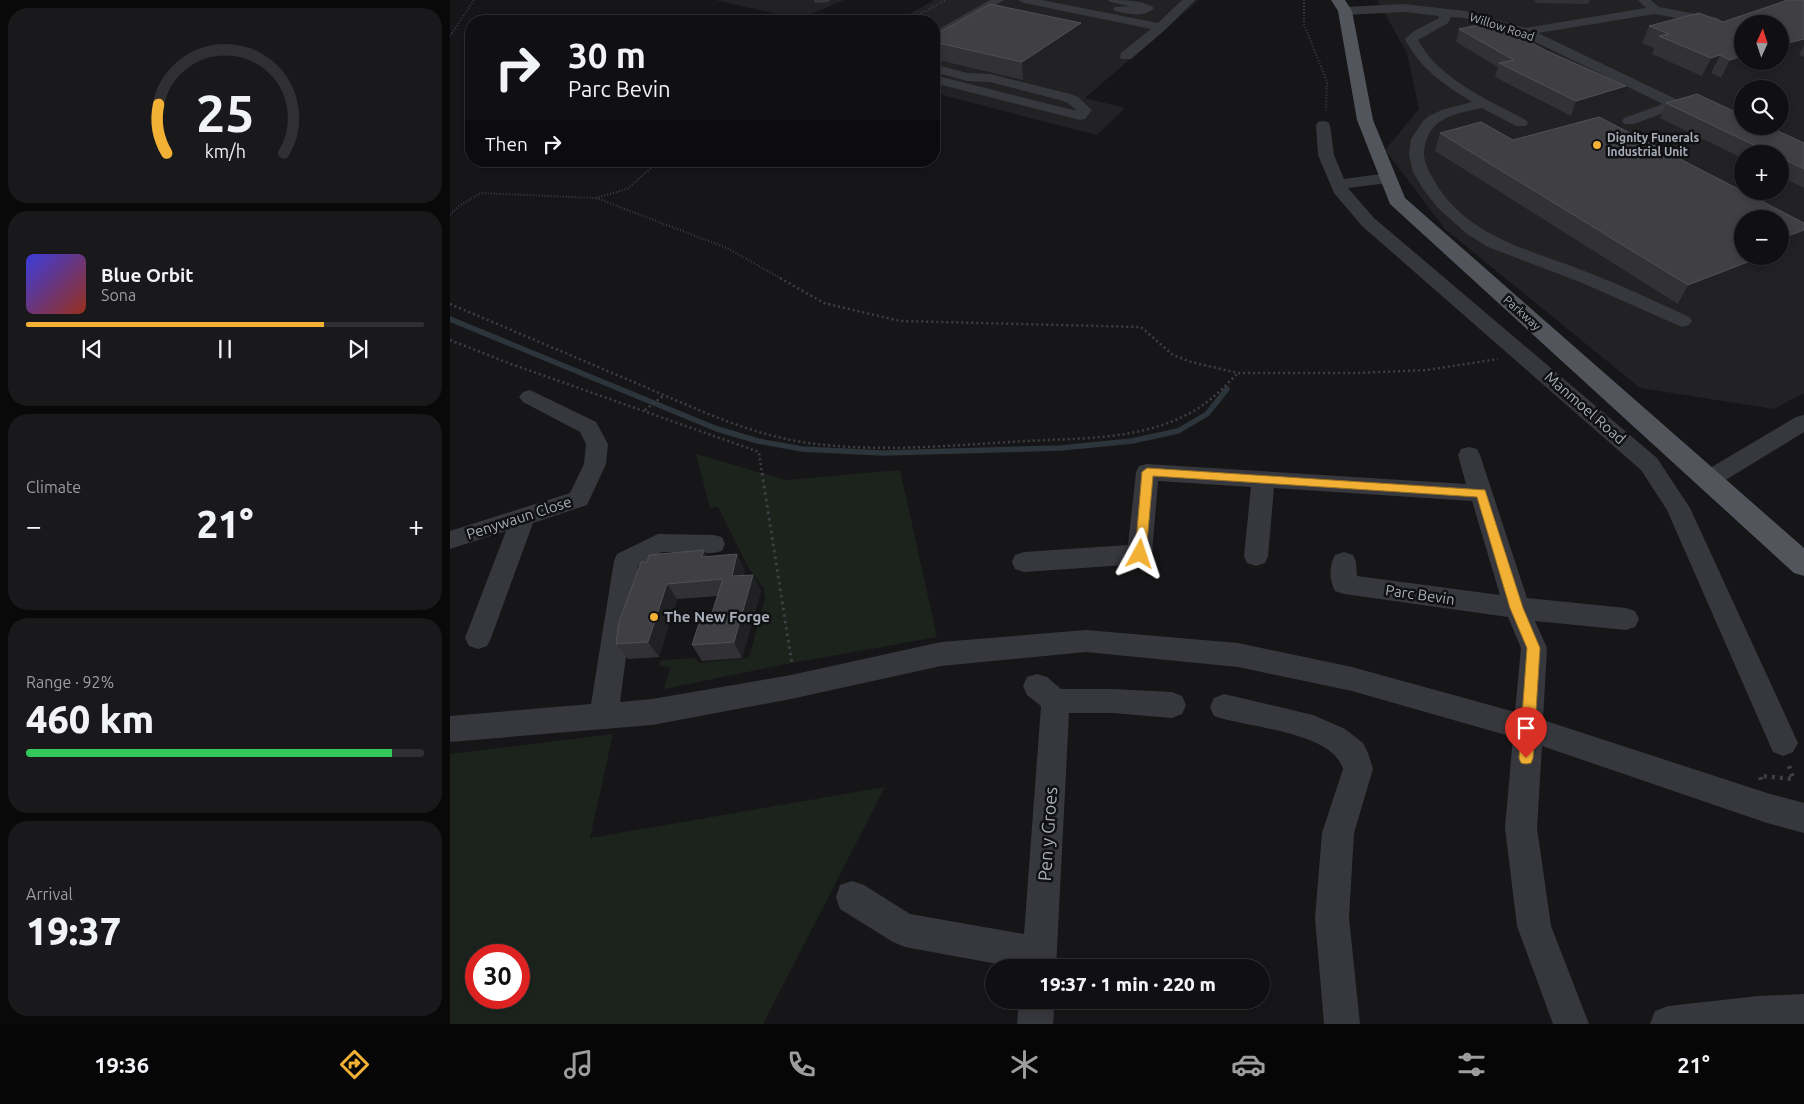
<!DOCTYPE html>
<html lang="en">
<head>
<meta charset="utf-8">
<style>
	:root { --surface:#101012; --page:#19191b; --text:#f1f3f6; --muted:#9c9d9f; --line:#303032; --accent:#f2b134 }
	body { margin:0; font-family:Ubuntu,sans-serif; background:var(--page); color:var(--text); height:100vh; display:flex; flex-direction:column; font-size:19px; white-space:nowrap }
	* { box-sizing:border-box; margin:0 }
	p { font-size:16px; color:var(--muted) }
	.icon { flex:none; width:28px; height:28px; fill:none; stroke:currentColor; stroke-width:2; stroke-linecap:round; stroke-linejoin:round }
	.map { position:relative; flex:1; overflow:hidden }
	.details { display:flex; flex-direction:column; gap:8px; padding:8px; background:#09090a; width:450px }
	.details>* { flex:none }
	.guide { position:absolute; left:15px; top:15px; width:475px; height:152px; border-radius:20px; box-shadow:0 2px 8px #0003,0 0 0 1px var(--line); background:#101012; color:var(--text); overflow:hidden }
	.needle { width:32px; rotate:3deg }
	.tools { position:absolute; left:1284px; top:15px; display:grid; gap:10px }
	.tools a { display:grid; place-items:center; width:55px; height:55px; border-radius:50%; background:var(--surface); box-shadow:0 2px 8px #0003,0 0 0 1px var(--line); font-size:25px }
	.speed { position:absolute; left:15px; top:944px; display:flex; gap:10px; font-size:25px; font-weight:700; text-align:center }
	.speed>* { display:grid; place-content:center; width:65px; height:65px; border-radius:50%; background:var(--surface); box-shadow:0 2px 8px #0003,0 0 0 1px var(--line); line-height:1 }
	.speed .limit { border:8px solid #d22; background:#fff; color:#111 }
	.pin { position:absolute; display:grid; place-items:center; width:42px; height:42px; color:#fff; margin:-51px -21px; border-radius:50% 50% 50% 0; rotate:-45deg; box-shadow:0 0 5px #0007 }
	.pin .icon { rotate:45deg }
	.me { position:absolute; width:55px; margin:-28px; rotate:5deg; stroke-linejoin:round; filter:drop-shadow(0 0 4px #0008) }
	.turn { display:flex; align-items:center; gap:18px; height:105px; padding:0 20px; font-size:22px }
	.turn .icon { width:65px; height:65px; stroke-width:2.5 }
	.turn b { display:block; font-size:35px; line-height:42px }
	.then { display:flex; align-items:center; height:48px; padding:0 20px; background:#0003; gap:10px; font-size:19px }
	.big { font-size:38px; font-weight:800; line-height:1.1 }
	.details .widget { flex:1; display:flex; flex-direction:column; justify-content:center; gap:8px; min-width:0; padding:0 18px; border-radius:20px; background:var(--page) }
	.details .dial { align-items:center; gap:0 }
	.dial svg { height:130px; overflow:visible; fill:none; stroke:var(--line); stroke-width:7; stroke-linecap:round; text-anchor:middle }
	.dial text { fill:var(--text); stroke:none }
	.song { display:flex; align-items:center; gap:15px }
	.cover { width:60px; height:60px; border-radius:8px; background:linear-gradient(135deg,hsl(240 70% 55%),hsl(10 70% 35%)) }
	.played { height:5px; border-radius:2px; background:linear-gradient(90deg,var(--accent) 75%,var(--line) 75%) }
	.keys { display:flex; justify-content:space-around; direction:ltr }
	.heat { display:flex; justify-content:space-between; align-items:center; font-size:28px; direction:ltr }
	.charge { height:8px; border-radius:4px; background:linear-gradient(90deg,#34c759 92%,var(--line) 0) }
	.trip { position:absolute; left:535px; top:959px; width:285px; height:50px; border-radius:25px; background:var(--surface); box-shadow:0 2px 8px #0003,0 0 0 1px var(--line); font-weight:800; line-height:50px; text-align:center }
	.tabs { display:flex; height:80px; justify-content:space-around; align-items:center; background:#060607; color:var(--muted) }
	.tabs .icon { width:35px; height:35px }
	.tabs .active { color:var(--accent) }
	.tabs b { font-size:22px; color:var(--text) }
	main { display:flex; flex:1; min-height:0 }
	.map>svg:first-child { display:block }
	.built { fill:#222225; fill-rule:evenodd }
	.green { fill:#1c231d; fill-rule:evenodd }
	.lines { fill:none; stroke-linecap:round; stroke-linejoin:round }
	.stream { stroke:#2c353c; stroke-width:5.5 }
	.path-far3 { stroke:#3d3f44; stroke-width:2; stroke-dasharray:1 2; stroke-linecap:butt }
	.path-far2 { stroke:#3d3f44; stroke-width:2.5; stroke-dasharray:2 3; stroke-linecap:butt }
	.path-far1 { stroke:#3d3f44; stroke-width:3; stroke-dasharray:2.5 4; stroke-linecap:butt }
	.path { stroke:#3d3f44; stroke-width:4.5; stroke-dasharray:3 5; stroke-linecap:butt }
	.minor { fill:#37383d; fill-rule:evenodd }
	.major { fill:#53555c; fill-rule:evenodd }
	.wall { fill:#323236 }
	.shaded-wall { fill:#212124 }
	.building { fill:#3f3f44; stroke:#4f5156 }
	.route { fill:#f2b134; stroke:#9d7322 }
	.poi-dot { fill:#f2b134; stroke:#111113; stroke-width:2 }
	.labels { text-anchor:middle; stroke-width:5; stroke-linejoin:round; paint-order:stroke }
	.far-street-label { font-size:12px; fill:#a8adb8; stroke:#111113 }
	.far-poi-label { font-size:12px; font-weight:bold; fill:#a8adb8; stroke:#111113; text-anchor:start }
	.street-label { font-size:15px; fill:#a8adb8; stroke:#111113 }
	.poi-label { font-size:15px; font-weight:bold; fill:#a8adb8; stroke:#111113; text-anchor:start }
	.near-street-label { font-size:18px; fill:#a8adb8; stroke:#111113 }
</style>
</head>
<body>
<main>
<section class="details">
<div class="widget dial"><svg viewBox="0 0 100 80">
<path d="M14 69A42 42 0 1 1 86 69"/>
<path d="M14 69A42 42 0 0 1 9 39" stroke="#f2b134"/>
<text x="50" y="56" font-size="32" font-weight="700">25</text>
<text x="50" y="72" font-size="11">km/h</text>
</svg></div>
<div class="widget">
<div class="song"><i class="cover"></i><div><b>Blue Orbit</b><p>Sona</p></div></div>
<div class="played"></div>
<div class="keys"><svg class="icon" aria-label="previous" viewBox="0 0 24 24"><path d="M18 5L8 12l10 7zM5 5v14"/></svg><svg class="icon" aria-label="pause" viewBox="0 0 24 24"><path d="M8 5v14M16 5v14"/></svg><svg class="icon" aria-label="next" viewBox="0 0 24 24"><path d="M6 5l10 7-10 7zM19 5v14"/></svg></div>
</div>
<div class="widget"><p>Climate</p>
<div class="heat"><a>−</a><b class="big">21°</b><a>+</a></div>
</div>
<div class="widget"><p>Range · 92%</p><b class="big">460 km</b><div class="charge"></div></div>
<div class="widget"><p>Arrival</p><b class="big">19:37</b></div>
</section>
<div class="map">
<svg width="1354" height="1024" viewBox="0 0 1354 1024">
	<rect width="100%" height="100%" fill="#161618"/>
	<!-- built -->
	<g class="built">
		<polygon points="265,0 394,0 350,19"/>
		<polygon points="481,0 749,0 635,98 675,108 647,135 484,93 484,21 446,21 483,1"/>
		<path d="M927,0H1354V393L1324,409L1190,388L995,229L935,150L969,109L957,53ZM1292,24H1330V61H1292ZM1292,89H1330V126H1292ZM1292,154H1330V191H1292ZM1292,219H1330V256H1292Z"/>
	</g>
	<!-- green -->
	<g class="green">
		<polygon points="246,454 336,480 450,470 487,637 331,665 214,689 221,667 209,666 211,660 244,658 249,663 299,658 315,599 314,588 299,569 268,507 260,508"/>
		<path d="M163,734L140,838L435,787L313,1024H0V754ZM26,955H69V998H26Z"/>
	</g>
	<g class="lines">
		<!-- stream -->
		<polyline class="stream" points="0,319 267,429 308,441 352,449 433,453 611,448 682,441 728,431 757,414 777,389"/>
		<!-- path-far3 -->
		<g class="path-far3">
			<polyline points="854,0 854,24 877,82 876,110"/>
			<polyline points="457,21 496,0"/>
			<polyline points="0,36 24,0"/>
			<polyline points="146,198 277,248 332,279"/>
			<polyline points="0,215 9,206 31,193 146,198 177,189 209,161"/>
		</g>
		<!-- path-far2 -->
		<g class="path-far2">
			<polyline points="330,278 374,303 450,321 691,327 723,355 741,362 788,373 908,373 977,370 1048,359"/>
			<path d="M0,304C64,331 129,359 193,386C247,409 300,435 359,443C431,453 504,445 576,441C635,438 696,440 747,409C763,399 775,386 788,373"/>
			<polyline points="0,340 61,364 309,452 312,474"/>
			<polyline points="195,410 213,396"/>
		</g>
		<!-- path-far1 -->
		<polyline class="path-far1" points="312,473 342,664"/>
		<!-- path -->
		<polyline class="path" points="1311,780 1310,776 1343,779 1339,766"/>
		<!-- minor -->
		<g class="minor">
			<polygon points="364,0 380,0 378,2 365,3"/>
			<polygon points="540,0 554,0 484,41 484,32"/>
			<polygon points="568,0 592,0 708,23 732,0 745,0 715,30 681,59 671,59 670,56 671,53 701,29 574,3"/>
			<path d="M658,0C672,0 694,0 704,8C695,18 677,14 665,11L663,9L665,7L679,6L660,2Z"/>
			<path d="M1188,0H1201L1209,7L1267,18L1273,22L1267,26L1205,14L1088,33L1230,101L1232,104L1230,107L1184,124H1174L1172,121L1174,118L1213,104L1071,35L1014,18L1001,17L998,23L968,40C989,79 1038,100 1076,120L1078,123L1076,126H1066L1032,108C1005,114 978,117 974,151C973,162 980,173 985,182C1018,239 1086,251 1142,274C1175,287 1207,302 1239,317L1242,321L1239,325L1232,327L1130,282L1038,247L1017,234L988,208L973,189L963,172L959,155L961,139L973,121L979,116L992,110L1022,102C995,85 970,69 955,39L964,31L989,18V16L954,12L895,15L889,11L895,7L954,4L1015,11L1075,28L1196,8Z"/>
			<polygon points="484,64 517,73 540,74 620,94 628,97 642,110 635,119 630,120 484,83 484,75 627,111 618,103 610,100 540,82 517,81 484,72"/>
			<polygon points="873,121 878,122 880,125 884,155 894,179 938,173 944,175 946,178 944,181 938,183 898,188 924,218 1207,458 1240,508 1348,743 1343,752 1333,756 1323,752 1217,510 1191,470 912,226 884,193 868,155 866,125 868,122"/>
			<polygon points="80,390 146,422 158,444 156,464 137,505 83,523 41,638 37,646 28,649 19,646 15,638 56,531 0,549 0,531 120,493 134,464 136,444 130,432 73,402 69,397 73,392"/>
			<polygon points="1354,415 1354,432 1266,486 1258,488 1250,486 1247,480 1250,474 1346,417"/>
			<path d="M1019,447L1027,449L1030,455L1077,598L1176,608L1185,611L1189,619L1185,627L1176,630L1085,621L1097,648L1093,720L1317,793L1354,803V833L1317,823L1092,746L1087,828L1101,926L1139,1024H1103L1067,926L1055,828L1063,737L902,691L788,667L636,652L491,666L341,699L202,725L0,742V716L141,704L164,561L167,554L208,534L263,535L272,537L275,544L272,551L263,553L212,552L188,566L170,702L202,699L341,675L491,642L636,630L788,643L902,667L1065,712L1071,648L1058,617L894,594L885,591C879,580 879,566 885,555L894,552L903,555L906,562L907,576L1050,595L1022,501L824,488L818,556L815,563L806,566L797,563L794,556L801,487L708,481L702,554L699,561L690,564L574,572L565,569L562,562L565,555L574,552L678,545L686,472L689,466L697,464L1016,484L1008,455L1011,449Z"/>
			<polygon points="587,674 597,677 611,689 663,689 722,692 732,696 736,705 732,714 722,718 663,713 619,713 606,968 570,968 455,947 443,942 390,909 386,897 390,885 402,881 414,885 460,914 574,934 591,706 577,695 573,686 577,677"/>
			<path d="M774,694L863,715L895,729L913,743L918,753L923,769L904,833L899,918L910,1024H874L865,918L872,833L893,769C882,731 797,728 764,716L760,707L764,698Z"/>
			<polygon points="1354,994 1354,1024 1200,1024 1205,1011 1218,1006 1308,996"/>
			<polygon points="569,1000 605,1000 603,1024 567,1024"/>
		</g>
		<!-- major -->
		<polygon class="major" points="881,0 895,0 902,11 923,120 955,198 1354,548 1354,576 1344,573 940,204 907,120 888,11"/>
	</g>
	<!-- wall -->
	<g class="wall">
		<polygon points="1084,0 1140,0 1138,4 1086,3"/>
		<polygon points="1354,0 1354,57 1349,55 1330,61 1330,24 1292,61 1328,61 1271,78 1261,73 1252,76 1202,54 1204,48 1192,43 1199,26 1273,22"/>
		<polygon points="1009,29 1170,101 1121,116 1045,77 1048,67 1006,42"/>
		<polygon points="484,36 631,40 573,80 484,59"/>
		<polygon points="1216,103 1354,143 1354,188 1330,176 1330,154 1292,154 1292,158 1210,118"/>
		<polygon points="990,133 1063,140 1350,246 1322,257 1313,271 1228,304 985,151"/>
		<polygon points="258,556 295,570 294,575 311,591 292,658 252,661 242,645 260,619 268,596 227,599 209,657 178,659 166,644 191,562"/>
	</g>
	<!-- shaded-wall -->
	<g class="shaded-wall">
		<polygon points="631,23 631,40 573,80 572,62"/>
		<polygon points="1354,39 1354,45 1349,55 1330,61 1330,45"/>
		<polygon points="1270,55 1261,73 1252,76 1261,58"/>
		<polygon points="1292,56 1292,61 1328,61 1271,78 1280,60"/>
		<polygon points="1176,86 1170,101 1121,116 1126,101"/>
		<polygon points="1354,230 1354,239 1350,246 1330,254 1330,239"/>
		<polygon points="1306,256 1324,256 1322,257 1313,271 1228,304 1238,285"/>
		<polygon points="254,550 263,566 252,557"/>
		<polygon points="287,554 295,570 290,591 282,576"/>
		<polygon points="303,575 311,591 292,658 284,642"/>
		<polygon points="217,584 227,599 209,657 198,642"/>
	</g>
	<!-- building -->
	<g class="building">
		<polygon points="1338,0 1354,0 1354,39 1330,45 1330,24 1292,24 1292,56 1280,60 1270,55 1261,58 1209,36 1219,34 1199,26 1249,13 1273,22"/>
		<polygon points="540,4 631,23 572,62 484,42 484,36"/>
		<polygon points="1043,22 1097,51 1176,86 1126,101 1049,63 1064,60 1009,29"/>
		<polygon points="1247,94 1292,115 1292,126 1317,126 1354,143 1354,169 1330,157 1330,154 1323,154 1216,103"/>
		<polygon points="1149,117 1354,223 1354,230 1330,239 1330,219 1292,219 1292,256 1313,256 1238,285 990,133 1031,122 1063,140"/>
		<polygon points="254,550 252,557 287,554 282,576 303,575 284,642 242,645 250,620 260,619 273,579 217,584 198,642 166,644 169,622 191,562 197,562 199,555"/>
	</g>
	<!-- route -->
	<polygon class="route" points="697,468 1035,490 1073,608 1090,648 1083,758 1081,763 1076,764 1071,763 1069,758 1077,648 1060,608 1027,497 703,476 696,554 695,557 686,557 685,554 692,472"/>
	<!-- markers -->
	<g class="poi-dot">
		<circle cx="1147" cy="145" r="5"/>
		<circle cx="204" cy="617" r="5"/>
	</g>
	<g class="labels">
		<!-- far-street labels -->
		<g class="far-street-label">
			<text transform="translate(1052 27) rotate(18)" y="4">Willow Road</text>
			<text transform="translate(1072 313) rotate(42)" y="4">Parkway</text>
		</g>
		<!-- far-poi labels -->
		<g class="far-poi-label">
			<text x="1157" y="142">Dignity Funerals<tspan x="1157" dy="14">Industrial Unit</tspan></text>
		</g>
		<!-- street labels -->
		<g class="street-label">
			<text transform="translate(1135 408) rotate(41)" y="5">Manmoel Road</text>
			<text transform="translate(69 518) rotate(-18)" y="5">Penywaun Close</text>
			<text transform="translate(970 595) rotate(8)" y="5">Parc Bevin</text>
		</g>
		<!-- poi labels -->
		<g class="poi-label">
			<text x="214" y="622">The New Forge</text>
		</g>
		<!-- near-street labels -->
		<g class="near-street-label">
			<text transform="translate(598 834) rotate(-86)" y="6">Pen y Groes</text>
		</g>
	</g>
</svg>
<div class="tools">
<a><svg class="needle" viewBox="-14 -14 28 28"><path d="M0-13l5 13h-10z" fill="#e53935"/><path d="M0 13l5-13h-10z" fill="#9c9d9f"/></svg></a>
<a><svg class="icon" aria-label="search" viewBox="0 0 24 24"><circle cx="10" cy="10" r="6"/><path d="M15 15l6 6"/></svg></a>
<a>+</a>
<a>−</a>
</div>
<div class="speed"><div class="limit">30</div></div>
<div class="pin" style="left:1076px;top:758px;background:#d93025"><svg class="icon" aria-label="arrive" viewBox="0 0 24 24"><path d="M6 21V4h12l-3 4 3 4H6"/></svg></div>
<svg class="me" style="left:690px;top:554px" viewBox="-20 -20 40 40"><path d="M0-17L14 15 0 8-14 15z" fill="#f2b134" stroke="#fff" stroke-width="4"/></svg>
<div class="trip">19:37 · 1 min · 220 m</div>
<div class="guide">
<div class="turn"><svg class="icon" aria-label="right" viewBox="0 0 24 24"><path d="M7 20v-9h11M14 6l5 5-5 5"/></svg><div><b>30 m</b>Parc Bevin</div></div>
<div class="then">Then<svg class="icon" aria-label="right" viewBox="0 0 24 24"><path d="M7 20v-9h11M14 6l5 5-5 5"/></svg></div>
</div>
</div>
</main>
<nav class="tabs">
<b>19:36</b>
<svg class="icon active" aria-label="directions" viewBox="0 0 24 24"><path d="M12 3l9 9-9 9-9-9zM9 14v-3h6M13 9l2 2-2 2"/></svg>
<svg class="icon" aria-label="music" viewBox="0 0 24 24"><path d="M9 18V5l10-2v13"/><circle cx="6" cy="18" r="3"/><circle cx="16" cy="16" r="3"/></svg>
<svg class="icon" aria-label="phone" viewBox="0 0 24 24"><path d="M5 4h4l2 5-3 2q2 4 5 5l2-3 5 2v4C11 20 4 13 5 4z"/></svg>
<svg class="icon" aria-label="climate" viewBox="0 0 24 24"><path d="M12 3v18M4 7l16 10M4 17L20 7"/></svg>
<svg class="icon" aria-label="car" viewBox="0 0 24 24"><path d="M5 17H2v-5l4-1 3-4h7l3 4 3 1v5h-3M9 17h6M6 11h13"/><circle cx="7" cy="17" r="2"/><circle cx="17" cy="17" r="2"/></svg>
<svg class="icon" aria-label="filters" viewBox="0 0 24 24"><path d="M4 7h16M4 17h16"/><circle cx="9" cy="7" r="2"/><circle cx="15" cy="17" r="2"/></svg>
<b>21°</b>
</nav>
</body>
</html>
